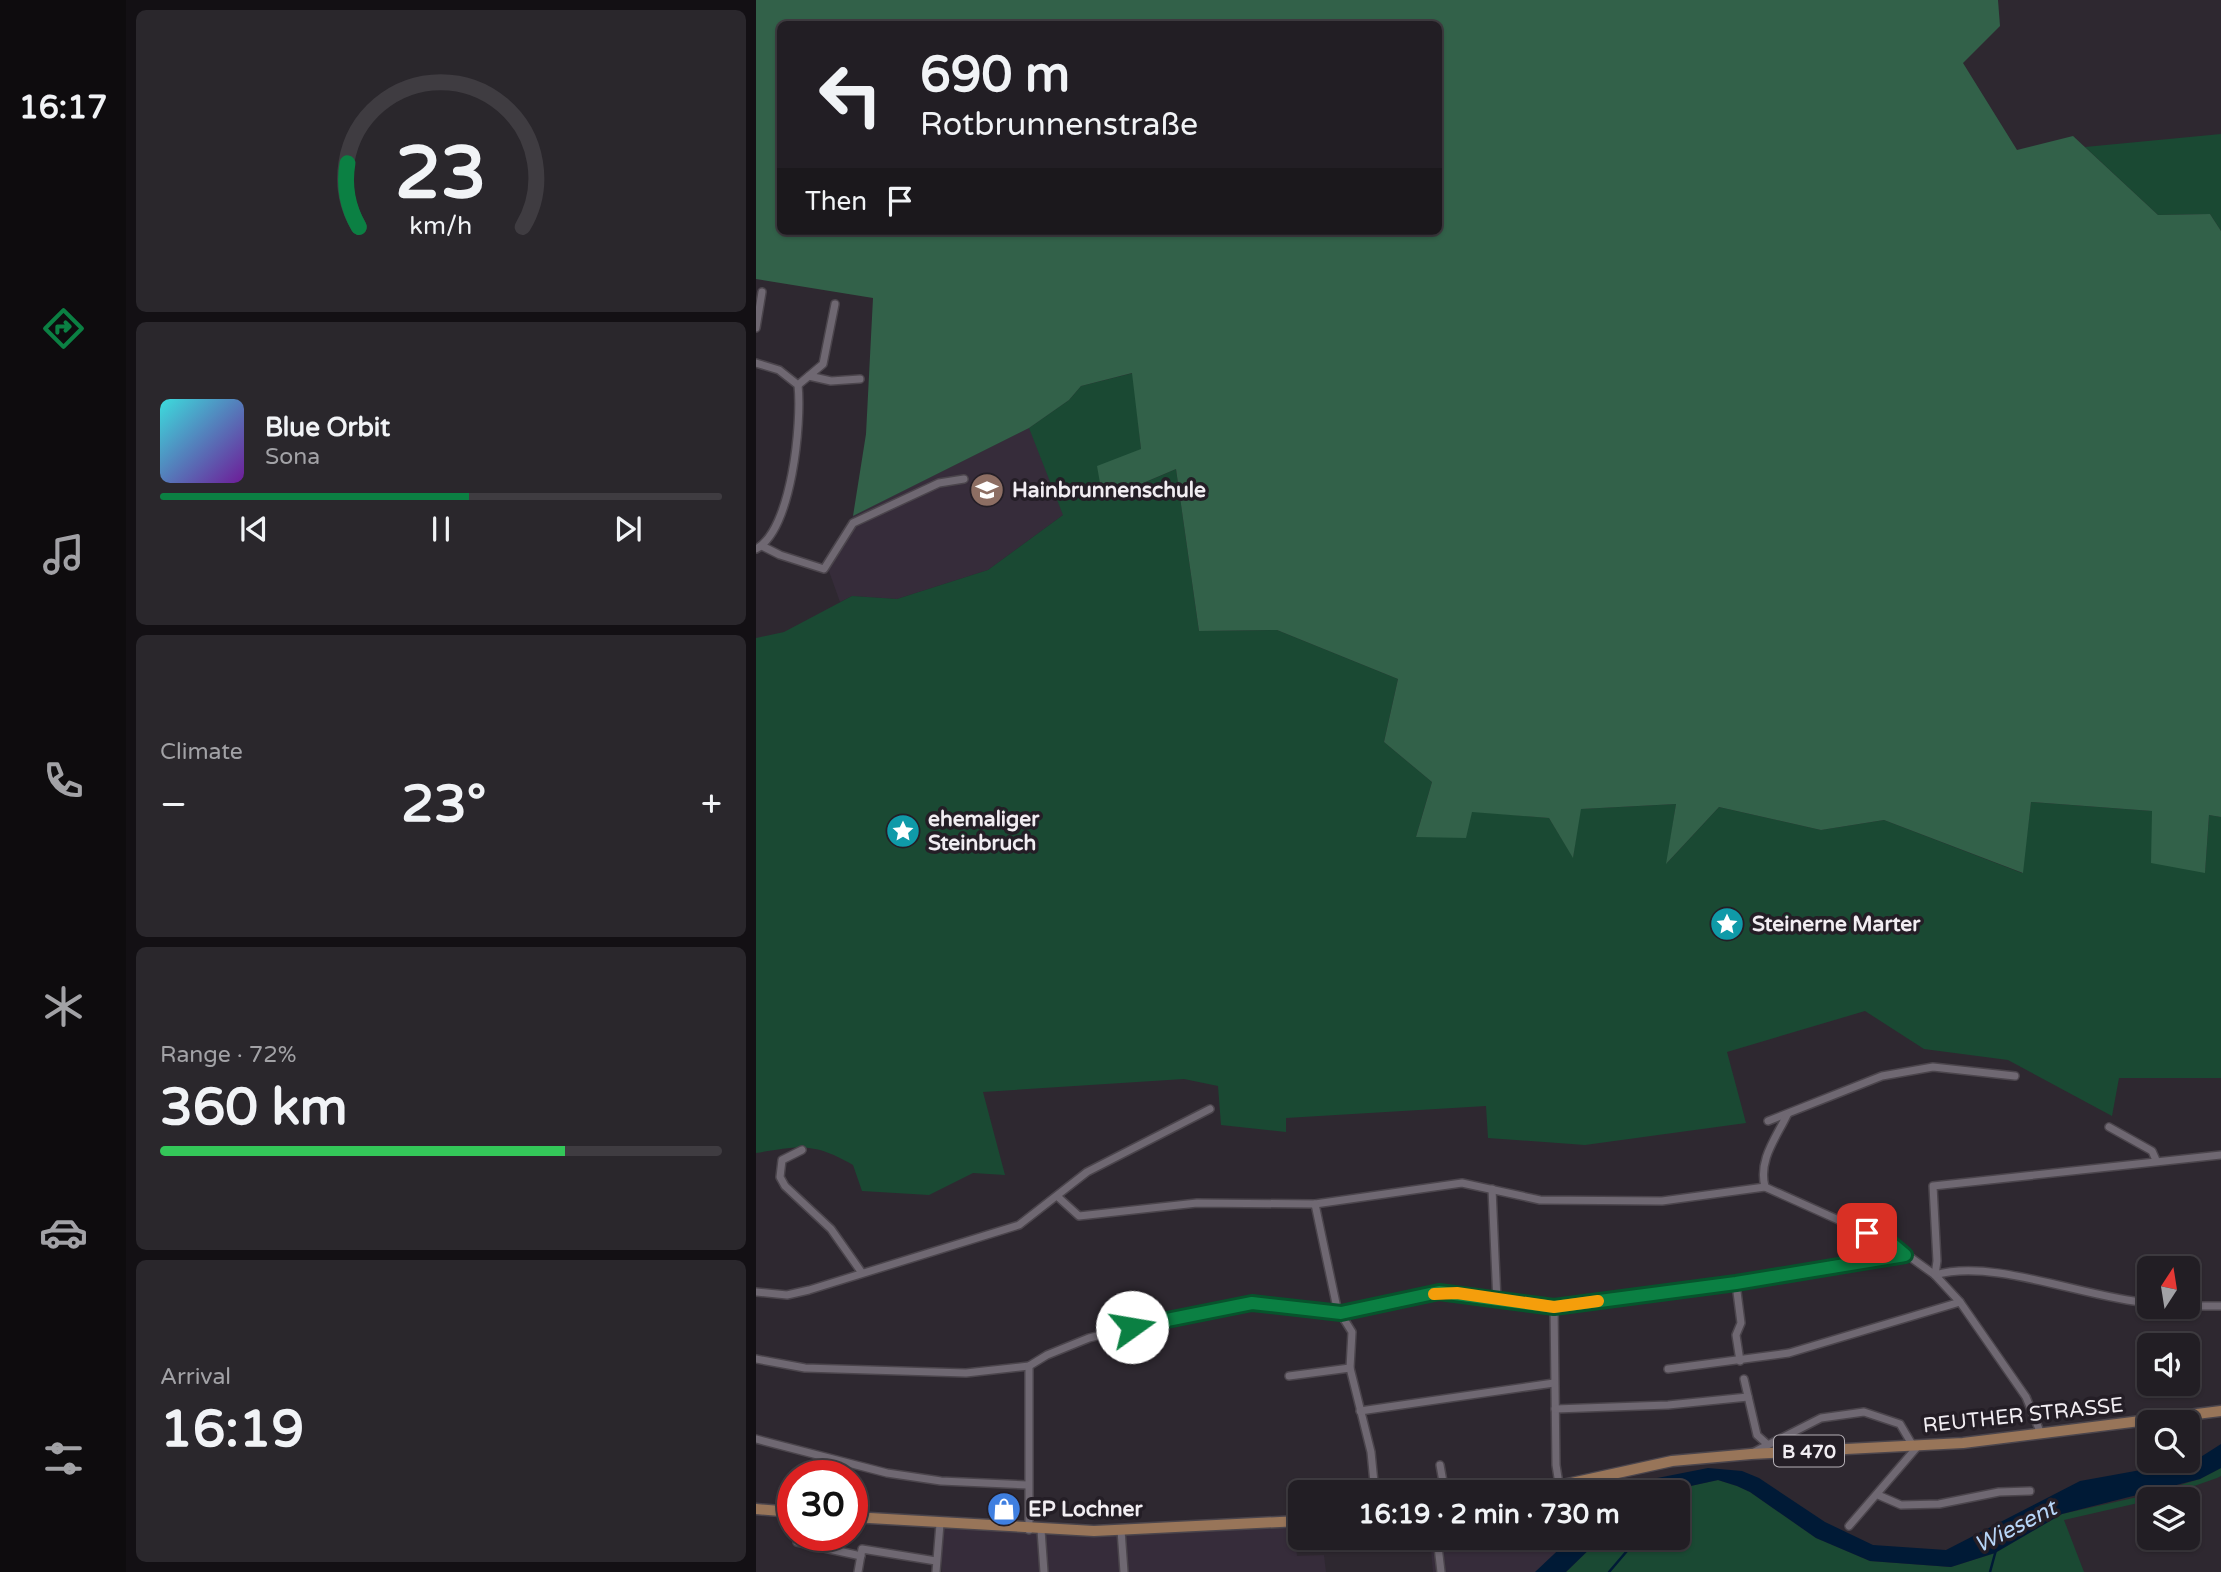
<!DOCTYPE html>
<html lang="en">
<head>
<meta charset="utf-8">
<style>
	:root { --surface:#221e24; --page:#2a272c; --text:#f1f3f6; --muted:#a2a2a6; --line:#3f3c41; --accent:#0b8043 }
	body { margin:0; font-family:"Varela Round",sans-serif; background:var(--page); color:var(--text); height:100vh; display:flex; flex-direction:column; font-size:26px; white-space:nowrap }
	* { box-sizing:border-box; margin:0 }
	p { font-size:23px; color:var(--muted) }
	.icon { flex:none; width:38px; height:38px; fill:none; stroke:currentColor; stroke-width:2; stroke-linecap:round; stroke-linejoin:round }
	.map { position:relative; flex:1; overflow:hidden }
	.details { display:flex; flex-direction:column; gap:10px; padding:10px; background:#131014; width:630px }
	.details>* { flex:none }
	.banner { position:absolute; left:21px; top:21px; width:665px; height:214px; border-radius:10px; box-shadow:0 2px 5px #0004,0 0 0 2px var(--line); background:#221e24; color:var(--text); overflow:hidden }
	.needle { width:46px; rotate:12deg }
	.tools { position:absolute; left:1381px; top:1256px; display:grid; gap:14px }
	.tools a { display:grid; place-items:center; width:63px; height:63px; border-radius:10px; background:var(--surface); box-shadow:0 2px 5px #0004,0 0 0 2px var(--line); font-size:35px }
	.speed { position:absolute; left:21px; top:1460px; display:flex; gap:14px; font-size:35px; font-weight:700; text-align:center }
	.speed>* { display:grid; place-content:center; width:91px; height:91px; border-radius:50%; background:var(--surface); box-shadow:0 2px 5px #0004,0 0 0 2px var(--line); line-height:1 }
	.speed .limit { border:10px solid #d22; background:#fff; color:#111 }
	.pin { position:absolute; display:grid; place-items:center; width:60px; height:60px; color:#fff; margin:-30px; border-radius:14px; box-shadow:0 4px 10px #0006 }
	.me { position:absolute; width:77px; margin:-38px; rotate:77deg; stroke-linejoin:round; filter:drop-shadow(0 0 5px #0008) }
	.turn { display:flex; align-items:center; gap:24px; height:147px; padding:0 28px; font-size:32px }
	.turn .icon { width:91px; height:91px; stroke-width:2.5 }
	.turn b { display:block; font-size:49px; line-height:60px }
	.then { display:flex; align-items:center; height:66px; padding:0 28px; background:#0003; gap:14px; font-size:26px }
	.big { font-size:52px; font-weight:700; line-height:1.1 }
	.details .widget { flex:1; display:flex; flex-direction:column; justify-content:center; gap:10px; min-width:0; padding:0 24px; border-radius:10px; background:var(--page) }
	.details .dial { align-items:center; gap:0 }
	.dial svg { height:182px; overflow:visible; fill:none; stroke:var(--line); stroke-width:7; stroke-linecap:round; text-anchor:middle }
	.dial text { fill:var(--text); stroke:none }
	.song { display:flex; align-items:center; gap:21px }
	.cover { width:84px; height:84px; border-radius:10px; background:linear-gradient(135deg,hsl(180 70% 55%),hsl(280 70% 35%)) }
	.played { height:7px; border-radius:4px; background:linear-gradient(90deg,var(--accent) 55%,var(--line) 55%) }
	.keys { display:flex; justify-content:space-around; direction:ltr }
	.heat { display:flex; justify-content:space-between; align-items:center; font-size:38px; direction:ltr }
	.charge { height:10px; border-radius:5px; background:linear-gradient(90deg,#34c759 72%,var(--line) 0) }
	.trip { position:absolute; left:532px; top:1480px; width:402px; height:70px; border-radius:10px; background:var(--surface); box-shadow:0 2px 5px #0004,0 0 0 2px var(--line); font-weight:700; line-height:70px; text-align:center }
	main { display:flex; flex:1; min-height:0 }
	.menu { display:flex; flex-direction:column; width:126px; justify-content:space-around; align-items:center; background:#0e0c0e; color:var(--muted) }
	.menu .icon { width:49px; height:49px }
	.menu .active { color:var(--accent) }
	.menu b { font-size:32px; color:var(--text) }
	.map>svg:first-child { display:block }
	.built { fill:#362c3a }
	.green { fill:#1a4933 }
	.forest { fill:#326149; fill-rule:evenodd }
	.water { fill:#001a36 }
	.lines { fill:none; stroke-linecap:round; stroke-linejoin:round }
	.stream { stroke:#001a36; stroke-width:2.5 }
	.street-casing { stroke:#4b454c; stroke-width:10 }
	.primary-casing { stroke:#4b454c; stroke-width:13 }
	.street { stroke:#6f6872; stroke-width:7 }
	.primary { stroke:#987559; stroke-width:10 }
	.route-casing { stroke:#07532c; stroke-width:18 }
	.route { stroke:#0b8043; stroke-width:12 }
	.slow { stroke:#f59e0b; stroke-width:12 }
	.labels { text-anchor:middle; stroke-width:7; stroke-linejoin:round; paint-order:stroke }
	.shield { fill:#241e26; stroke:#b4afb5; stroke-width:2 }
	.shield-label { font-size:19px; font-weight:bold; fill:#f1edf2 }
	.poi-label { font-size:21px; font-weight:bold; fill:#f1edf2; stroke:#241e26; text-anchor:start }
	.street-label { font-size:21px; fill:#f1edf2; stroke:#241e26 }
	.water-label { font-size:23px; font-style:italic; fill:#b7d5f7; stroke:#241e26 }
</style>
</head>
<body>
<main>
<nav class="menu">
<b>16:17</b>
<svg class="icon active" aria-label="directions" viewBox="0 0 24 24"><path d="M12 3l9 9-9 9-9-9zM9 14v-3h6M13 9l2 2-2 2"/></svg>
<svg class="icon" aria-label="music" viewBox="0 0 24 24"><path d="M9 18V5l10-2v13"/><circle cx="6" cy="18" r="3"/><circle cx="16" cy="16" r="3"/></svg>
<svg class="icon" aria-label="phone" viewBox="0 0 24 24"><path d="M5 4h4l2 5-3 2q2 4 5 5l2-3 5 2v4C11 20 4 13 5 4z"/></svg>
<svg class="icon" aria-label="climate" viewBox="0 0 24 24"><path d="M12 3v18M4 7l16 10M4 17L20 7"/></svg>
<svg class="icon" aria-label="car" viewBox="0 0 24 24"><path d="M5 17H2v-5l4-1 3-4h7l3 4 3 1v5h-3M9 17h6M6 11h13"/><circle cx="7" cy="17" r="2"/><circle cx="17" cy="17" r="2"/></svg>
<svg class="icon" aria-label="filters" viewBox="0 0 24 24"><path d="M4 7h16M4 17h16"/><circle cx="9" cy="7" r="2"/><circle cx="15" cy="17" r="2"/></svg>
</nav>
<section class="details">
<div class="widget dial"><svg viewBox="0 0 100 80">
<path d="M14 69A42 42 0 1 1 86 69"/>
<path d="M14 69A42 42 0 0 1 9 41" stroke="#0b8043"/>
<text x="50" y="56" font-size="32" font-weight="700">23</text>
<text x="50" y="72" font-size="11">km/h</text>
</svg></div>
<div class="widget">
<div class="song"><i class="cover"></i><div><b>Blue Orbit</b><p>Sona</p></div></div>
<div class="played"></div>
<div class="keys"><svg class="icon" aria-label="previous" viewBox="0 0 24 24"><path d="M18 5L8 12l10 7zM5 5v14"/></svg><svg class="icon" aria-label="pause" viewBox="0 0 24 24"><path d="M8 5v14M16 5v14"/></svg><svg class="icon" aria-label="next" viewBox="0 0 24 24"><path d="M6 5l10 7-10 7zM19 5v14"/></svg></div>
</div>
<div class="widget"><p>Climate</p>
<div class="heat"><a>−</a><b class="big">23°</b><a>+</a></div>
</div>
<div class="widget"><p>Range · 72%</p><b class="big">360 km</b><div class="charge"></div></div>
<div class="widget"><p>Arrival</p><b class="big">16:19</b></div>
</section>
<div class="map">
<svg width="1465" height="1572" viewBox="0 0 1465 1572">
	<rect width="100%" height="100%" fill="#2e2830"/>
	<!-- built -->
	<g class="built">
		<polygon points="313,400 307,515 232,570 141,599 96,596 84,602 69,560 97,516 273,428"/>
		<polygon points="864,1473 870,1487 864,1493 782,1493"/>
		<polygon points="186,1524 453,1530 538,1527 541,1556 568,1555 570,1572 186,1572"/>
		<polygon points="674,1538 816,1538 780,1572 677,1572"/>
	</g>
	<!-- green -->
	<g class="green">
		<polygon points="1465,134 1465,231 1454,214 1402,215 1329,147"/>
		<path d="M377,373L385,449L348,500L420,469L443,631L521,630L642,679L628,742L676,782L660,837L715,811L793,818L817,857L824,809L920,804L911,863L963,807L1065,830L1128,820L1266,873L1275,802L1396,811L1449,872L1453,815L1465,817V1078H1363L1356,1116L1252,1060L1168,1049L1109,1011L971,1052L990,1123L829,1145L732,1138L730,1106L530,1118V1132L465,1125L462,1086L428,1079L227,1092L249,1175L217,1173L173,1195L106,1191L97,1165C57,1142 44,1146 0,1153V638L28,632L96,596L141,599L232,570L307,515L273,428L313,400L325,386Z"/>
		<polygon points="1465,1468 1465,1476 1461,1478 1404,1498 1308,1520 1328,1572 810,1572 845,1538 922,1538 922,1500 930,1487 962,1480 981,1486 994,1492 1060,1538 1114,1561 1195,1567 1239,1553 1306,1514 1395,1494 1444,1479"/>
	</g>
	<!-- forest -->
	<path class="forest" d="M0,0H1242L1244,26L1207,63L1261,150L1317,136L1402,215L1454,214L1465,231V817L1453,815L1449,873L1395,863L1396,811L1275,802L1267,873L1128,820L1065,830L963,807L910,864L920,804L825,809L817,858L793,818L716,812L710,838L660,837L676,782L628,742L642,679L521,630L443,631L420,469L347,500L341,466L385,449L376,373L325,386L313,400L273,428L97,516L110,434L117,298L0,279ZM24,24H682V231H24Z"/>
	<!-- water -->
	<g class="water">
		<polygon points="1465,1444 1465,1468 1444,1479 1306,1514 1239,1553 1195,1567 1114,1561 1060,1538 994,1492 981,1486 962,1480 930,1487 922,1500 922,1493 864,1493 886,1481 952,1468 986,1471 1003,1478 1069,1522 1117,1545 1190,1550 1324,1481 1440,1460"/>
		<polygon points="815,1538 845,1538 810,1572 779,1572"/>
	</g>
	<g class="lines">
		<!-- stream -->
		<g class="stream">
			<polyline points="853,1572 882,1538"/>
			<polyline points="1234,1572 1240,1550"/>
		</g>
		<!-- street casing -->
		<g class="street-casing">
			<g id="street">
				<polyline points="0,328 6,292"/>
				<path d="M0,363L23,370L42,385C46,422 36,530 0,549"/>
				<polyline points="53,376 75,381 104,379"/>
				<polyline points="42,385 67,364 79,304"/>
				<polyline points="6,546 24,555 68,569 97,523 183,483 208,479"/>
				<polyline points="1012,1121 1126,1076 1177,1067 1259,1076"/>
				<polyline points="1353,1127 1396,1151 1400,1160"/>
				<polyline points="46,1150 26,1160 24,1177 29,1186 75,1229 106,1273"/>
				<path d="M1009,1187C1002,1160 1020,1138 1031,1115"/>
				<polyline points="736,1189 741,1301"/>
				<polyline points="302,1197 323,1216 441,1203 559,1204 706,1183 784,1200 906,1201 1009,1187 1136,1244 1179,1275 1204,1302 1270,1397 1285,1434"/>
				<polyline points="559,1204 581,1308 596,1332 594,1368 615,1452 619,1493"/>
				<polyline points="980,1284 985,1323 980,1335 984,1361"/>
				<polyline points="0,1292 31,1295 53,1290 263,1225 331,1172 454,1109"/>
				<path d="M1393,1303C1329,1298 1238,1258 1179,1275L1181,1261L1177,1186L1465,1155"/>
				<polyline points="798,1306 800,1465 803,1484"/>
				<polyline points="1432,1306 1465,1306"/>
				<polyline points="0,1359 49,1368 210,1373 273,1366 291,1355 333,1338 436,1312 496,1303 585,1313 683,1292 798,1306 980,1284 1149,1255"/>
				<polyline points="912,1369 1033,1353 1204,1302"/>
				<polyline points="533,1376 594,1368"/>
				<polyline points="988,1379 1001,1435 1011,1444"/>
				<polyline points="799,1409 912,1405 992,1397"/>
				<polyline points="604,1411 798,1383"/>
				<polyline points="0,1439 131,1473 185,1481 272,1485"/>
				<polyline points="996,1453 1065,1418 1108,1412 1144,1424 1157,1446"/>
				<polyline points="684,1465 689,1493"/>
				<polyline points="1122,1495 1145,1505 1183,1504 1243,1492 1274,1491"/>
				<polyline points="1093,1526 1162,1446"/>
				<polyline points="273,1530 273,1366"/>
				<polyline points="285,1530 288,1572"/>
				<polyline points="365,1530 368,1572"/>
				<polyline points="681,1538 685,1572"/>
				<polyline points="41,1542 105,1556"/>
				<polyline points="102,1572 106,1549 180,1561"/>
				<polyline points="180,1572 184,1524"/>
			</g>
		</g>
		<!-- primary casing -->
		<g class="primary-casing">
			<g id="primary">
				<polyline points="770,1493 916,1461 995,1454 1207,1443 1465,1411"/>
				<polyline points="0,1509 37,1512"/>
				<polyline points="96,1517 338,1531 544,1521"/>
			</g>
		</g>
		<!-- street -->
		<use href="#street" class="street"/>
		<!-- primary -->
		<use href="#primary" class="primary"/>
	</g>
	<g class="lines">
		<!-- route casing -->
		<g class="route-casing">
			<polyline id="route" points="376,1327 496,1303 585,1313 683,1292 798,1307 980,1283 1149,1255 1136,1244 1111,1233"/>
		</g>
		<!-- route -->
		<use href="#route" class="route"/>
		<!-- slow -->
		<polyline class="slow" points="678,1294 701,1293 798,1307 842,1301"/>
	</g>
	<!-- icons -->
	<defs>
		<g id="school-disc" transform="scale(1.75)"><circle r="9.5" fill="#8d6e63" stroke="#241e26"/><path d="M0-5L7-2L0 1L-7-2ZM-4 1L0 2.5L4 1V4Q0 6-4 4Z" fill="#fff"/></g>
		<g id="sight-disc" transform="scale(1.75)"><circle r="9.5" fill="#0f9aa8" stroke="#241e26"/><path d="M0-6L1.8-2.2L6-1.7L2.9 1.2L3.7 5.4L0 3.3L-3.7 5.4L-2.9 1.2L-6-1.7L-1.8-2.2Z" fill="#fff"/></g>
		<g id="shop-disc" transform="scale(1.75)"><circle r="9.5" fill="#3f7fe0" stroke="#241e26"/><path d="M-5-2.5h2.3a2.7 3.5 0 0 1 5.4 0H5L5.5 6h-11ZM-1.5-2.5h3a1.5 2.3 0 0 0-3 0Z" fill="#fff"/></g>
	</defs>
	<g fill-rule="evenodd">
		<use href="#school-disc" x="231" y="490"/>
		<use href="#sight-disc" x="147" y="831"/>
		<use href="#sight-disc" x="971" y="924"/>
		<use href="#shop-disc" x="248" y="1509"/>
	</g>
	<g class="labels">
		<!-- shield labels -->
		<rect class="shield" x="1018" y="1435.5" width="70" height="31" rx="5"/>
		<g class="shield-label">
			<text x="1053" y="1458">B 470</text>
		</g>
		<!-- poi labels -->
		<g class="poi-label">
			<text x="256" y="497">Hainbrunnenschule</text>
			<text x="172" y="826">ehemaliger<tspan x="172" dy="24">Steinbruch</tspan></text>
			<text x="996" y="931">Steinerne Marter</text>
			<text x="272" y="1516">EP Lochner</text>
		</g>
		<!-- street labels -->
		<g class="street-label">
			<text transform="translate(1267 1415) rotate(-6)" y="7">REUTHER STRASSE</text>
		</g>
		<!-- water labels -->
		<g class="water-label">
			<text transform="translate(1259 1526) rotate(-27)" y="8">Wiesent</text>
		</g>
	</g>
</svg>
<div class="tools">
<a><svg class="needle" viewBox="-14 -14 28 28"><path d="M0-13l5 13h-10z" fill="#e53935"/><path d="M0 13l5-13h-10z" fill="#a2a2a6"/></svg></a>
<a><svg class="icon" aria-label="sound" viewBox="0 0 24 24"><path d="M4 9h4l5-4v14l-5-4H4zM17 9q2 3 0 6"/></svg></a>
<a><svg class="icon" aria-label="search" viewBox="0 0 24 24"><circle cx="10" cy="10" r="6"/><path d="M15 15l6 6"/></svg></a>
<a><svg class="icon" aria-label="layers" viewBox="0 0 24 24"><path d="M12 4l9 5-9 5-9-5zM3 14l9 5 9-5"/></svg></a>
</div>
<div class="speed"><div class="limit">30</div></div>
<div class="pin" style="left:1111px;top:1233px;background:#d93025"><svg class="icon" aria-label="arrive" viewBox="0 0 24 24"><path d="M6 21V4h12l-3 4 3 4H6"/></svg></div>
<svg class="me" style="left:376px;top:1327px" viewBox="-20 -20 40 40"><circle r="19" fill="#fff"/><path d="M0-13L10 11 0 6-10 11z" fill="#0b8043"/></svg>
<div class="trip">16:19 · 2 min · 730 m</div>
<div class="banner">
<div class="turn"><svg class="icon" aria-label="left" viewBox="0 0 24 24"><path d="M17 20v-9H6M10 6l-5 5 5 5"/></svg><div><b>690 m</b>Rotbrunnenstraße</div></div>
<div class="then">Then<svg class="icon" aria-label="arrive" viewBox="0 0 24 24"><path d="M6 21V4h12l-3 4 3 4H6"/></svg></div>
</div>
</div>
</main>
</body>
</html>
